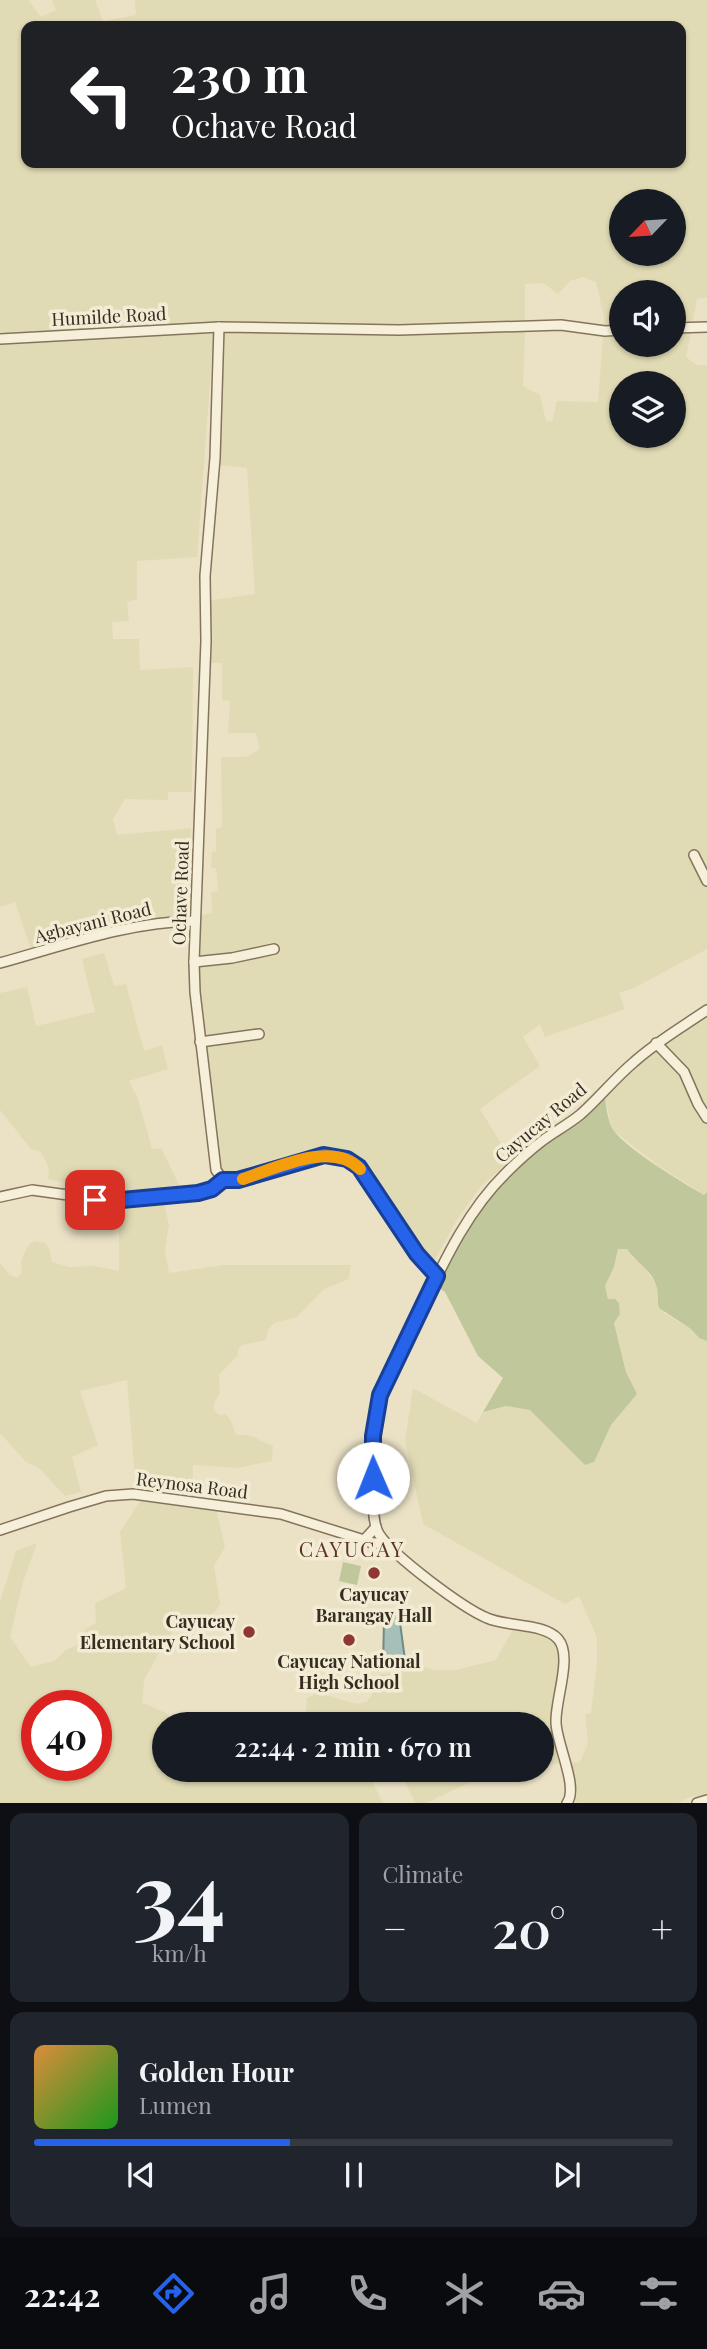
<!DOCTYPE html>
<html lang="en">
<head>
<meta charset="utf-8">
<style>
	:root { --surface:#171b24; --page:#20242c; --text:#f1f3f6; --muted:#9ea1a6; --line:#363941; --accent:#2563eb }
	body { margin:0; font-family:"Playfair Display",serif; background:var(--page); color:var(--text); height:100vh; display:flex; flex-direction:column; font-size:26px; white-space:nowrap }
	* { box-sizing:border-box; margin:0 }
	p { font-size:23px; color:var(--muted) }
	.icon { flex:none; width:38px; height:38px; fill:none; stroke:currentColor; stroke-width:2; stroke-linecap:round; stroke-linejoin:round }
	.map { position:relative; height:1803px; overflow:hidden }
	.details { display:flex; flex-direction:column; gap:10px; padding:10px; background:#0d0f14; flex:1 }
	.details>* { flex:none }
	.guide { position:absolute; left:21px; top:21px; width:665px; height:147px; border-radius:14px; box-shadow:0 2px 5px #0004; background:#202124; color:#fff; overflow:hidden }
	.needle { width:46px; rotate:245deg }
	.controls { position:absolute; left:609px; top:189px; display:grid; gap:14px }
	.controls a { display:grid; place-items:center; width:77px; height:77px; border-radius:50%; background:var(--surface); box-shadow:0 2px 5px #0004; font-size:35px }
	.speed { position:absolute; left:21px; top:1690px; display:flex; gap:14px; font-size:35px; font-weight:700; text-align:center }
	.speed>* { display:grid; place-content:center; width:91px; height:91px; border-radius:50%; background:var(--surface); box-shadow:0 2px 5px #0004; line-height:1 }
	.speed .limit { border:10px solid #d22; background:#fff; color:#111 }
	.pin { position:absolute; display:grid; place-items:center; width:60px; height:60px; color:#fff; margin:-30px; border-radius:14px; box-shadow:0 4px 10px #0006 }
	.me { position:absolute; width:77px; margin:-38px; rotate:359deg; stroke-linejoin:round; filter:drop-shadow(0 0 5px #0008) }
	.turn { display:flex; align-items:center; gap:24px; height:147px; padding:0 35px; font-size:32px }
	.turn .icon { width:91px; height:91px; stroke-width:2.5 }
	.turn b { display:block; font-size:49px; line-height:60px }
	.big { font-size:52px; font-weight:600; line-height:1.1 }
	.details .widget { flex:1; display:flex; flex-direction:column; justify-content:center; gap:10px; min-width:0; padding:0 24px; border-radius:14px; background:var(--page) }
	.details .dial { align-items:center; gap:0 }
	.dial b { font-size:91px; line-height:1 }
	.song { display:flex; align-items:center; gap:21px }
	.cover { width:84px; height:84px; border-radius:10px; background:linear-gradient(135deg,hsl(30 70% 55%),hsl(120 70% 35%)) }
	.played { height:7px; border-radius:4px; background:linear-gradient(90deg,var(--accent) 40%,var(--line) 40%) }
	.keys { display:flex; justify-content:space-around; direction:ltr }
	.heat { display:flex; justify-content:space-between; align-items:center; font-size:38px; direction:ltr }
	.details .tiles { flex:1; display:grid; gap:10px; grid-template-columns:1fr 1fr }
	.widget:last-child { grid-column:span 2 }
	.trip { position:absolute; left:152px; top:1712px; width:402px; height:70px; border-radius:35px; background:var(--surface); box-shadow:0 2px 5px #0004; font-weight:600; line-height:70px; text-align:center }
	.tabs { display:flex; height:112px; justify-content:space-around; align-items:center; background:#090b0e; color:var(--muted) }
	.tabs .icon { width:49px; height:49px }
	.tabs .current { color:var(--accent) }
	.tabs b { font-size:32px; color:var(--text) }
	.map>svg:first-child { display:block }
	.farmland { fill:#e0dbb4; fill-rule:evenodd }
	.green { fill:#c0c89b }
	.water { fill:#a7bfb9; stroke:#6e8c86; stroke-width:2 }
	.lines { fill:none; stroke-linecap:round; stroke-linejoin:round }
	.minor-casing { stroke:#84745d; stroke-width:12 }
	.minor { stroke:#f6efd9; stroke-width:9 }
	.route-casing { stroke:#184099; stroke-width:18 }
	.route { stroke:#2563eb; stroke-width:12 }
	.slow { stroke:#f59e0b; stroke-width:12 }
	.poi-dot { fill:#8f3732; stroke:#f3ecd5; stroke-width:2.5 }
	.labels { text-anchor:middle; stroke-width:7; stroke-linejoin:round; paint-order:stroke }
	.street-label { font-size:18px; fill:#362c20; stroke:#f3ecd5 }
	.poi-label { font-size:18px; font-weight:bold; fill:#362c20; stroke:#f3ecd5 }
	.quarter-label { font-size:21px; letter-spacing:2px; fill:#5f3323; stroke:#f3ecd5 }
</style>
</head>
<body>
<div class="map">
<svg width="707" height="1803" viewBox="0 0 707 1803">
	<rect width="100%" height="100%" fill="#ebe2c6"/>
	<!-- farmland -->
	<g class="farmland">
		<path d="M0,0H28L41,17L56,10L52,0H95L103,21L136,15L135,0H707V297L697,299L692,325L674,326V292H621V328L604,327V317L596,282L583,277L570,281L558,294L543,283L525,284V323L0,336ZM26,26H681V163H26ZM621,201H674V254H621Z"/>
		<polygon points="214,330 197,557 137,561 137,599 127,602 129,621 112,622 113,639 139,639 140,670 193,667 192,792 168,792 168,800 125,799 113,819 117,835 191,828 187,918 158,918 105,927 31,949 15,902 0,907 0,342"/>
		<path d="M221,331L323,334L525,331L523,386L540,395L546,421L552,422L557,401L598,402L603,335L621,336V345H674V333L691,332L686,357L697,365H707V949L634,988L619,993L625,1009L545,1037L540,1025L523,1037L540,1066L480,1109L511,1160L481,1186L455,1223L430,1269L351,1158L340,1152L317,1149L272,1160L226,1176L218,1172L198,1026L196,916L212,913L211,892L218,891L216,868H211L212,852L216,851V829L222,827L221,757H246L260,749L256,733H228L230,701L222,700V663H204L205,601L255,594L247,468L212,464ZM621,383H674V436H621Z"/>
		<polygon points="104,953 114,986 126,984 144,1051 162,1045 168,1069 129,1081 138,1099 152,1149 161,1148 181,1189 109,1198 76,1194 74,1185 48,1179 49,1168 41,1152 31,1149 0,1110 0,993 27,987 36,1026 95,1012 82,959"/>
		<polygon points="707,1012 707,1192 704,1195 659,1166 614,1131 610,1122 604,1088"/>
		<polygon points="159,1202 164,1203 169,1225 165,1250 169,1273 223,1265 351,1265 349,1279 324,1289 297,1317 274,1323 268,1330 266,1340 242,1345 238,1350 238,1355 219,1375 220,1393 214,1403 214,1410 219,1415 225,1414 230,1419 236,1435 249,1435 273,1446 272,1461 237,1468 193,1465 192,1498 136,1491 127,1380 80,1391 98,1445 72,1457 81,1492 65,1496 39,1468 26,1462 0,1433 0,1263 10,1275 18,1278 22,1272 21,1261 29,1244 35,1241 45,1243 50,1250 52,1262 69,1267 95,1266 119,1271 119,1210 127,1205"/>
		<polygon points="618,1249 627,1249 633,1259 641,1262 657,1286 664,1313 691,1329 699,1338 707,1341 707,1795 689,1797 678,1803 578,1803 568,1796 563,1764 580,1762 588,1743 585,1714 591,1713 597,1662 597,1638 579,1596 565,1604 423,1524 405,1440 413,1388 477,1423 483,1412 497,1408 506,1406 530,1409 585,1465 594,1462 611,1425 637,1394 626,1372 614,1323 620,1314 619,1303 615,1299 608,1299 605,1286 614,1267"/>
		<path d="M142,1498L216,1509L225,1547L214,1566L220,1604L215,1612L198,1621L188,1619L180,1622L163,1646L144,1680L142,1704H146L166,1713L178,1724H164V1769H265L291,1779L296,1778L298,1769H376L369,1775L383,1803H0V1601L16,1551L37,1543L23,1582L10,1637L31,1667L54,1661L66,1650L83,1643L85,1629L96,1623L95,1603L126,1588L120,1532ZM37,1706H96V1766H37Z"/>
		<polygon points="514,1627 533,1629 554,1639 560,1652 552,1720 555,1744 560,1763 543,1766 542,1724 313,1724 306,1710 307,1698 318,1693 357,1704 366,1702 372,1695 372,1679 381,1674 398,1673 413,1664 435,1670 456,1670 496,1660"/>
		<polygon points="399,1769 522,1769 486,1775 426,1803 415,1803"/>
	</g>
	<!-- green -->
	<g class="green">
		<path d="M604,1088C606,1101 606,1120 614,1131C627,1149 683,1183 704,1195L707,1192V1341L699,1338L691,1329L659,1308C657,1301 659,1291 656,1285C651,1269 635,1262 627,1249H618L614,1267L605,1286L608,1299H615L619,1303L620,1314L614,1323L626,1372L637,1394L611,1425L594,1462L585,1465L530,1410L506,1406L483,1412L503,1378L478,1356L445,1292L432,1283L475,1205Z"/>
		<polygon points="343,1562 361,1566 357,1585 339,1581"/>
	</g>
	<!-- water -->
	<polygon class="water" points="395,1613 399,1615 405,1660 404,1664 383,1666 384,1621"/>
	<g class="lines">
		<!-- minor casing -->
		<g class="minor-casing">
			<g id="minor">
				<polyline points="219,327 215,458 205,576 206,641 194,962 195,992 216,1170 223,1180 232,1181 324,1155 347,1159 363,1173 417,1254 437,1276"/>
				<polyline points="674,328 707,327"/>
				<polyline points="0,339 219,327 399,330 561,325 605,331 621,330"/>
				<polyline points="694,855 707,881"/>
				<polyline points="194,962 232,958 274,949"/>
				<path d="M0,963C65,945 127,922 195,921"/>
				<polyline points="200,1042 259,1034"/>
				<polyline points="656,1043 684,1072 698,1104 707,1118"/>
				<polyline points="0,1197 32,1190 111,1201 198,1193 212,1189 223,1180"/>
				<polyline points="0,1530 69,1507 106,1496 133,1494 281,1514 364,1540 376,1527"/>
				<polyline points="364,1540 372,1543 386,1543"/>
				<path d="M567,1803C579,1787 556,1743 556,1722C555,1700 573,1656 558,1639C544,1623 507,1627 487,1618C463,1608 393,1556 379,1534C371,1521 373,1488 373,1472C371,1446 372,1417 381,1393C389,1370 402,1348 413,1326C439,1273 463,1215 506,1173C517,1162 529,1151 542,1141C554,1132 569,1124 581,1114C599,1098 615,1078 634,1062C656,1042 682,1027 707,1010"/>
				<polyline points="697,1803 707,1800"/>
			</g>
		</g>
		<!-- minor -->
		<use href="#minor" class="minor"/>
	</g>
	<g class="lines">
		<!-- route casing -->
		<g class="route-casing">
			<polyline id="route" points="95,1200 111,1201 198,1193 212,1189 223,1180 238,1180 324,1155 347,1159 359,1167 417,1254 437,1276 380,1395 373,1436 373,1478"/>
		</g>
		<!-- route -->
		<use href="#route" class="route"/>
		<!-- slow -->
		<path class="slow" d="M243,1179C276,1168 333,1140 360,1169"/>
	</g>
	<!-- markers -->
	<g class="poi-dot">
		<circle cx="374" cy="1573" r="7"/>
		<circle cx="249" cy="1632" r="7"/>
		<circle cx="349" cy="1640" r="7"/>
	</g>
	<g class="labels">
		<!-- street labels -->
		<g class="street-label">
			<text transform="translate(109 317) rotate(-3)" y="6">Humilde Road</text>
			<text transform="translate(181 893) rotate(-88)" y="6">Ochave Road</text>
			<text transform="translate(93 923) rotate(-14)" y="6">Agbayani Road</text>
			<text transform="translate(541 1123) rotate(-40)" y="6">Cayucay Road</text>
			<text transform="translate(192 1486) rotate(7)" y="6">Reynosa Road</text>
		</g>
		<!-- poi labels -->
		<g class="poi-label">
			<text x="374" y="1601">Cayucay<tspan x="374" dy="21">Barangay Hall</tspan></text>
			<text x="235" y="1628" text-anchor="end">Cayucay<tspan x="235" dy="21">Elementary School</tspan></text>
			<text x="349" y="1668">Cayucay National<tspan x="349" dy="21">High School</tspan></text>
		</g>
		<!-- quarter labels -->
		<g class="quarter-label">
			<text x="352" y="1557">CAYUCAY</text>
		</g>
	</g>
</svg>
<div class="controls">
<a><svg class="needle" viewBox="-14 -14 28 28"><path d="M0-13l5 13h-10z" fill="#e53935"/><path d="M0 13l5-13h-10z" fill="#9ea1a6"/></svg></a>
<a><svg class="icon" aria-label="sound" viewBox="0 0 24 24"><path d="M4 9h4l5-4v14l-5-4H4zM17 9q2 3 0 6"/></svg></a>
<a><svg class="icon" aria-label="layers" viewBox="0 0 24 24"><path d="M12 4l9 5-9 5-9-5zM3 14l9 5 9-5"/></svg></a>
</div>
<div class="speed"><div class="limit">40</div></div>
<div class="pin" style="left:95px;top:1200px;background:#d93025"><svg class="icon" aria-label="arrive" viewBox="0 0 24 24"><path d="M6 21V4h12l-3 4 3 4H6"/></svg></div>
<svg class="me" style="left:373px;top:1478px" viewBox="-20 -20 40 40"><circle r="19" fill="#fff"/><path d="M0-13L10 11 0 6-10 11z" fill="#2563eb"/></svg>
<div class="trip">22:44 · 2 min · 670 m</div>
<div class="guide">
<div class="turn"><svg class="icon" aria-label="left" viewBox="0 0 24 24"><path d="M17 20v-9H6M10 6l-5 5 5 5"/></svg><div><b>230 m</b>Ochave Road</div></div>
</div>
</div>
<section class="details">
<div class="tiles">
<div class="widget dial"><b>34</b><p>km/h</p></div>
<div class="widget"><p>Climate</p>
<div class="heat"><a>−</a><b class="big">20°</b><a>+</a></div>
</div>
<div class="widget">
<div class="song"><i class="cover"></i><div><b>Golden Hour</b><p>Lumen</p></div></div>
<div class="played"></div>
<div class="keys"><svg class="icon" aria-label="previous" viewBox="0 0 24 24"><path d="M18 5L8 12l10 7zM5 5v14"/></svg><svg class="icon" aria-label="pause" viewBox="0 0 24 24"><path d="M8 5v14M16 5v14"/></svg><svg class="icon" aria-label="next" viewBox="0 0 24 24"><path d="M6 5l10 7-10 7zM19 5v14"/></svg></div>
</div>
</div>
</section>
<nav class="tabs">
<b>22:42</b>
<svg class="icon current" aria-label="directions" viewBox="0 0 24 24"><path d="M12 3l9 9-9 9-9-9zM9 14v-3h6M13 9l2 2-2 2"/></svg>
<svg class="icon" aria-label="music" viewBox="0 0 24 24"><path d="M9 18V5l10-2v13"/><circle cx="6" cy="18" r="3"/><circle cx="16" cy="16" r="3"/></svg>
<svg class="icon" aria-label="phone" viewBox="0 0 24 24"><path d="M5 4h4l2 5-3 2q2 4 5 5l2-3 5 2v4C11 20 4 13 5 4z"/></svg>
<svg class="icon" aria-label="climate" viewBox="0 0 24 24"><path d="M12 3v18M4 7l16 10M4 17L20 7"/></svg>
<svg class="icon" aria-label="car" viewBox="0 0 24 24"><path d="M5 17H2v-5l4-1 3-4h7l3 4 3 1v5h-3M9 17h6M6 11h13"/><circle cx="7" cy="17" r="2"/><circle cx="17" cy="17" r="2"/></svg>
<svg class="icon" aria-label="filters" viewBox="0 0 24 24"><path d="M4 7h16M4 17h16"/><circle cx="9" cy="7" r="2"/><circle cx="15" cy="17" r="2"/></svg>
</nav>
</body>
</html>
